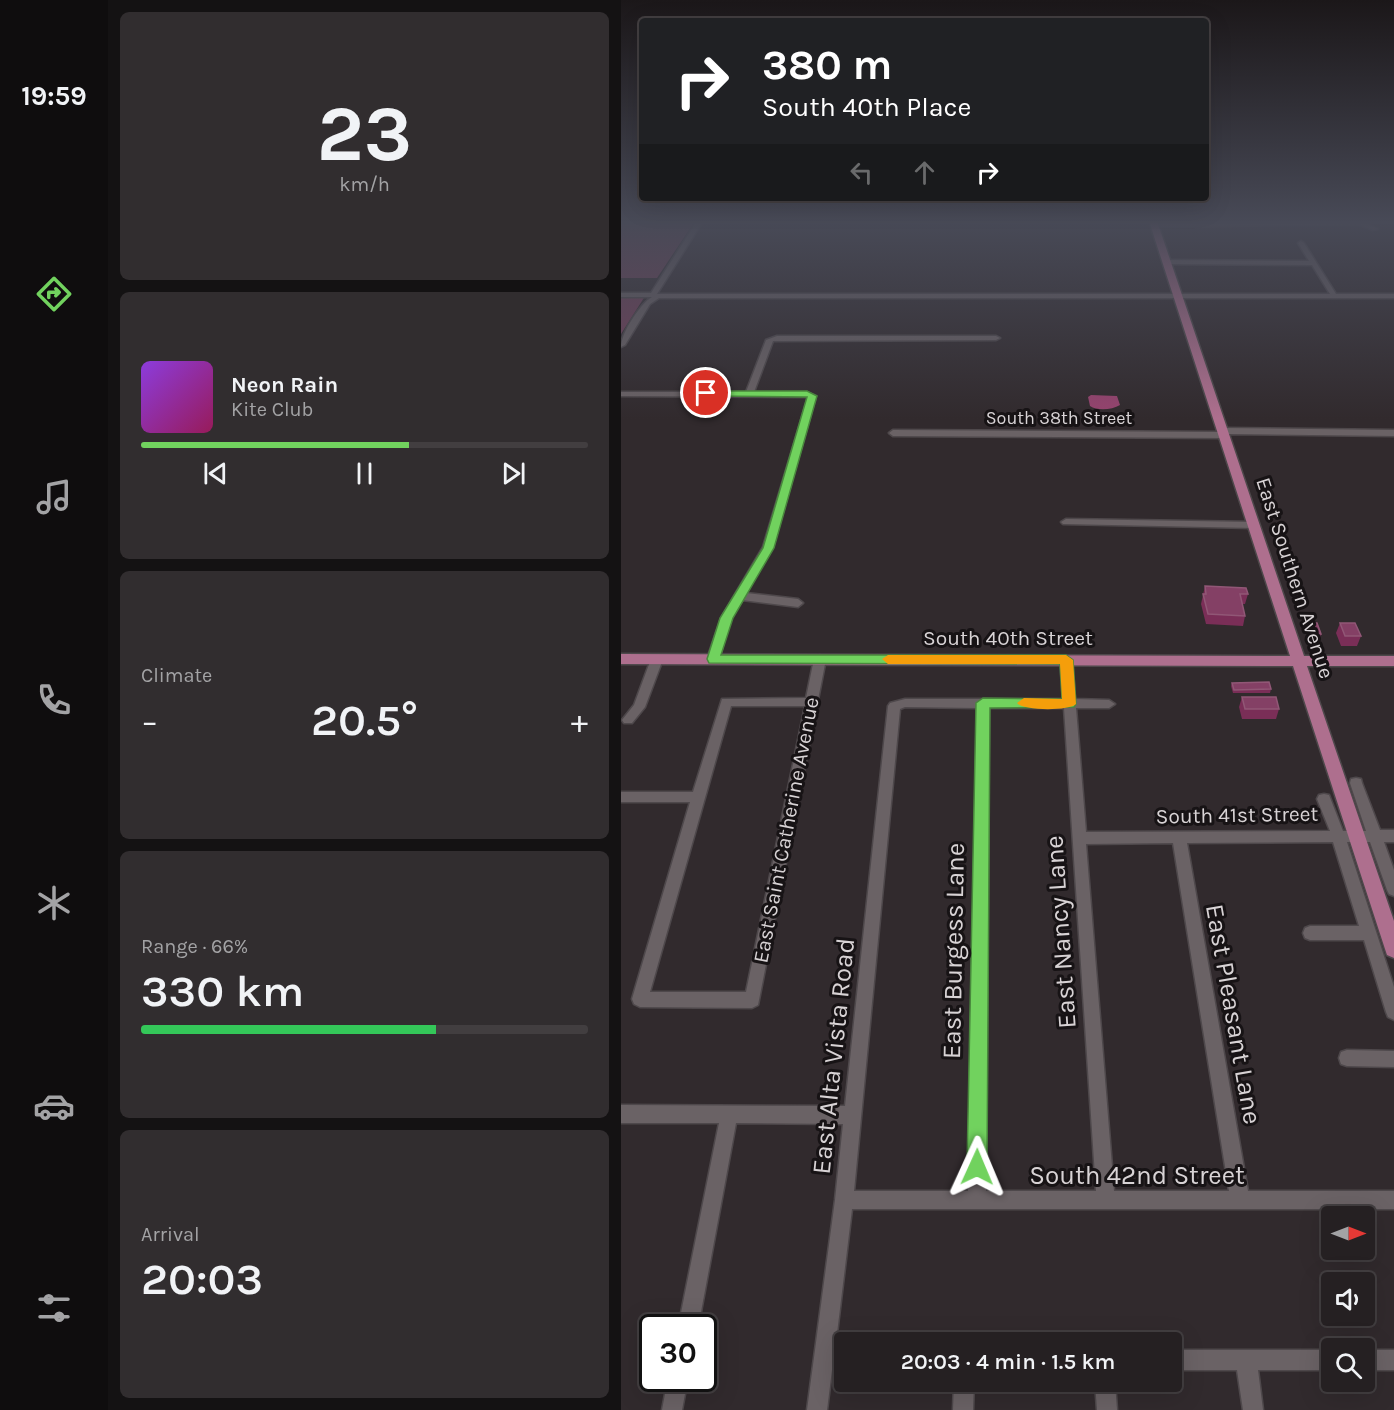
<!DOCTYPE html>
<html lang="en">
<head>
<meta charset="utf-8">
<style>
	:root { --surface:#252022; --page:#312d2f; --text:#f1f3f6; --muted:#a3a3a5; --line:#423e40; --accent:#71d25e }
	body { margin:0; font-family:Karla,sans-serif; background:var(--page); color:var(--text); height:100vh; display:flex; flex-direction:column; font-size:22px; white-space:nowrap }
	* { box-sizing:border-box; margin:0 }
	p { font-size:20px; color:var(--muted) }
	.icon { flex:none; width:33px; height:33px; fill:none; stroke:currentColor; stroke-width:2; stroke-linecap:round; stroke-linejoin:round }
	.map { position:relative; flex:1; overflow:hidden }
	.panel { display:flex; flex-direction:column; gap:12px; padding:12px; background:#141213; width:513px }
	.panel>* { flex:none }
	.banner { position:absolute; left:18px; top:18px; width:570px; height:183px; border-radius:6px; box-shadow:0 6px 24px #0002,0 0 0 2px var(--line); background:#202124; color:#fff; overflow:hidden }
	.needle { width:39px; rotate:90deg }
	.tools { position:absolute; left:700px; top:1206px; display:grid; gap:12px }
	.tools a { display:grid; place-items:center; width:54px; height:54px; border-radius:6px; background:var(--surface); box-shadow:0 6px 24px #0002,0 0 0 2px var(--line); font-size:30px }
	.speed { position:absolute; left:18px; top:1314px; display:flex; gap:12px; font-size:30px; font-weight:700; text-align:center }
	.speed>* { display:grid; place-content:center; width:78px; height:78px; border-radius:50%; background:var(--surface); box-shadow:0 6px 24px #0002,0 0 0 2px var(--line); line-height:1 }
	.speed .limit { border:3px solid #111; border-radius:9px; background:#fff; color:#111 }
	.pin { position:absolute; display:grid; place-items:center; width:51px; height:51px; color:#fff; margin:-26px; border:3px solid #fff; border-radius:50%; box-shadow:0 2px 6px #0007 }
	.me { position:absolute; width:66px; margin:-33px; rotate:1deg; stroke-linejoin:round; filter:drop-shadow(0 0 4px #0008) }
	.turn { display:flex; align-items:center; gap:21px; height:126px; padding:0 24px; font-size:27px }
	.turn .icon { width:78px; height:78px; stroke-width:2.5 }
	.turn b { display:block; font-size:42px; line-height:51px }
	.lanes { display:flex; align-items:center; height:57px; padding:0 24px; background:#0003; justify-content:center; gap:30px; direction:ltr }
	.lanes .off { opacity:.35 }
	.big { font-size:45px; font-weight:600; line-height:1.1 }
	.panel .widget { flex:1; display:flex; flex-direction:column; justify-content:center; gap:9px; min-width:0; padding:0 21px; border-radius:9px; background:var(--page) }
	.panel .dial { align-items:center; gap:0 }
	.dial b { font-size:78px; line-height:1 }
	.song { display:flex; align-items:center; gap:18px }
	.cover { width:72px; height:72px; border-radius:9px; background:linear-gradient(135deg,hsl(270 70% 55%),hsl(330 70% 35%)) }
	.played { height:6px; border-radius:3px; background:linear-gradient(90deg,var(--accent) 60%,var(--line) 60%) }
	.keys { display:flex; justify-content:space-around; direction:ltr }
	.heat { display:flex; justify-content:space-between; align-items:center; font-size:33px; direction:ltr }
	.charge { height:9px; border-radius:4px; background:linear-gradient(90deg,#34c759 66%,var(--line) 0) }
	.trip { position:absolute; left:213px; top:1332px; width:348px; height:60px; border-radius:6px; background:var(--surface); box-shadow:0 6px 24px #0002,0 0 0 2px var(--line); font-weight:600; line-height:60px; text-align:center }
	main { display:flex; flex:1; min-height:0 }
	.menu { display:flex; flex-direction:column; width:108px; justify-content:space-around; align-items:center; background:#0f0d0e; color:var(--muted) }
	.menu .icon { width:42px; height:42px }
	.menu .on { color:var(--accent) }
	.menu b { font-size:27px; color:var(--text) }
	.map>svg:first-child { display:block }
	.green { fill:#733f59 }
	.water { fill:#96436e }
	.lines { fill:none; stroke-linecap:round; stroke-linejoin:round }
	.minor-casing { stroke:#4e484b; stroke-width:3 }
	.major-casing { stroke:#4e484b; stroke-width:3 }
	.minor { fill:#6a6265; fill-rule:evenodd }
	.major { fill:#ae6f8e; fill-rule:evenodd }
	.wall { fill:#7a2e57 }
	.building { fill:#844065; stroke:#915776; stroke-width:1.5 }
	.route { fill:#71d25e; stroke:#49883d; stroke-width:1.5 }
	.slow { fill:#f59e0b }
	.labels { text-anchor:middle; stroke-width:6; stroke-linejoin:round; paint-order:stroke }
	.far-street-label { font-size:18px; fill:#d8d3d5; stroke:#171315 }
	.street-label { font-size:21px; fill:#d8d3d5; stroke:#171315 }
	.near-street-label { font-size:26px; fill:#d8d3d5; stroke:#171315 }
</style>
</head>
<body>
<main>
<nav class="menu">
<b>19:59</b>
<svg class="icon on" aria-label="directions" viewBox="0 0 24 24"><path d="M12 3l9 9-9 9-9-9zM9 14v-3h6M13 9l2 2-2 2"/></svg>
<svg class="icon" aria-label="music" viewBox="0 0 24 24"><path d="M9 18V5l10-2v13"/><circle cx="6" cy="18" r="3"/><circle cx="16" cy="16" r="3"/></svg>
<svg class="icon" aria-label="phone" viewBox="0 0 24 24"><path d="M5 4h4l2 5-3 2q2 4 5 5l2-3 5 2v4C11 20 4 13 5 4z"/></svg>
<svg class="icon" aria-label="climate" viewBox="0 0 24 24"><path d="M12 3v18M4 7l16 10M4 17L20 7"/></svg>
<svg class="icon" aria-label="car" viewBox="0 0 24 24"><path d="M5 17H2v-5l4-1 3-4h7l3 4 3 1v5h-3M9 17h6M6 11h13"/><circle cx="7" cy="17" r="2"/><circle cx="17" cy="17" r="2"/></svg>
<svg class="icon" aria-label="filters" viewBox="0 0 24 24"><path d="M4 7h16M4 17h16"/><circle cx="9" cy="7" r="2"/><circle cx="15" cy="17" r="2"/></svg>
</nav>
<section class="panel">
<div class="widget dial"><b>23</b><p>km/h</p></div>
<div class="widget">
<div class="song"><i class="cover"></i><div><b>Neon Rain</b><p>Kite Club</p></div></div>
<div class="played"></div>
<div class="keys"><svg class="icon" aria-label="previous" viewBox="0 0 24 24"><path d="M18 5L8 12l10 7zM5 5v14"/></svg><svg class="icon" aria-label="pause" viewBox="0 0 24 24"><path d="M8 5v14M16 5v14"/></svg><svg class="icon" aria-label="next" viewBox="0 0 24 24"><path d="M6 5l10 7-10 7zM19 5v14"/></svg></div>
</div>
<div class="widget"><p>Climate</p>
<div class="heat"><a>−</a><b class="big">20.5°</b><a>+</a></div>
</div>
<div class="widget"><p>Range · 66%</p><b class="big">330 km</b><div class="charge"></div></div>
<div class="widget"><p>Arrival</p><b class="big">20:03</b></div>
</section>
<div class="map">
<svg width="773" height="1410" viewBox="0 0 773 1410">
	<rect width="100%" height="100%" fill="#312a2d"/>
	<!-- green -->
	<g class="green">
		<polygon points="0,221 74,221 36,278 0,278"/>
		<polygon points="0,293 26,293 0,334"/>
	</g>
	<!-- water -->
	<path class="water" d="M470,395L496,396L499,405C491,410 476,411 469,406L467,397Z"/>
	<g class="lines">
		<!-- minor casing -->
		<g class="minor-casing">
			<g id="minor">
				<path d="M76,221H82L36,294H709L691,265L546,264L543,262L546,260L688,261L677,243L680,241L683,243L715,294H773V298H38L29,304L4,345L0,347C0,333 19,304 31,297H0V293H30Z"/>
				<polygon points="741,221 757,229 752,230 737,224 534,227 531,225 534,223"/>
				<polygon points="156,336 375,336 379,338 375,340 152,341 133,392 186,392 195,396 152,547 125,593 177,599 182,603 177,607 121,600 110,618 98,659 92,663 86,659 100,618 142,547 187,397 0,396 0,392 125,392 145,340"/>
				<polygon points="602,428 773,430 773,436 607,434 607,437 604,438 272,436 268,433 272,430 599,432 599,429"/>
				<polygon points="445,519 633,522 638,525 633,528 442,524 440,522"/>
				<polygon points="36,655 42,659 24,707 11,723 3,723 1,720 13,705 30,659"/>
				<path d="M199,655L205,659L137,1005L131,1008L19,1007L13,1004L11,999L69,802H0V792H72L101,699L185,698L193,659ZM110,706H184L125,992H29Z"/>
				<path d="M445,656L451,660L454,699L488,700L494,704L488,708H455L465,832L709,831L696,799L698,795L703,794L708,795L722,831H745L729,783L730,779L735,778L740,779L741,783L759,830H773V842H763L773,870V896L768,894L766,890L749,842H726L773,987V1020L767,1017L765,1012L743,940H689L684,938L682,933L684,928L689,926H738L712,842L566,843L627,1191H773V1209H231L214,1350H224V1370H211L206,1410H186L214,1200L222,1124L115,1123L77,1328H57L98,1123H0V1105L224,1106L267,706L269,703L284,699H442L439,660ZM284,707L356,708L347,1191H233L279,709ZM368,708H443L475,1191H365ZM552,843L608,1191H493L465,844Z"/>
				<polygon points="726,1050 773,1051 773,1067 726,1066 720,1064 718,1058 720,1052"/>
				<polygon points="550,1350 711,1350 711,1370 637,1370 642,1410 622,1410 616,1370 550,1370"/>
				<rect x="744" y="1350" width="29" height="20"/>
				<polygon points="47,1378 67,1378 61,1410 41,1410"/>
				<polygon points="333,1382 353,1382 352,1410 332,1410"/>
				<polygon points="474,1382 494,1382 496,1410 476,1410"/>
			</g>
		</g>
		<!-- major casing -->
		<g class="major-casing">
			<polygon id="major" points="528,221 536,221 683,656 773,656 773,666 686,666 773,921 773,958 766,955 764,949 672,666 0,664 0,654 669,656"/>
		</g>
		<!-- minor -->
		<use href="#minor" class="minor"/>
		<!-- major -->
		<use href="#major" class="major"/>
	</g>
	<!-- wall -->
	<g class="wall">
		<polygon points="584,586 627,594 624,604 621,604 624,616 622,626 585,624 580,604"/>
		<polygon points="689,623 700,634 699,638 691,638 688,627"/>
		<polygon points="719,623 740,636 736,646 720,646 715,633"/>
		<polygon points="611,683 650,689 649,693 612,693 610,686"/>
		<polygon points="621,697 658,709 655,719 621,719 618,707"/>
	</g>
	<!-- building -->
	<g class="building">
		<polygon points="584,586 625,588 627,594 619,594 624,616 587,614 582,594 585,594"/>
		<polygon points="689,623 696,623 700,634 693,634"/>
		<polygon points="719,623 734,623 740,636 724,636"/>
		<polygon points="648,682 650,689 613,690 611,683"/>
		<polygon points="621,697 655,697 658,709 624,709"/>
	</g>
	<!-- sky -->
	<linearGradient id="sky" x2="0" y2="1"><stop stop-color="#1b1719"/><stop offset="0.53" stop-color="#484a57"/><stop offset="1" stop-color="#484a57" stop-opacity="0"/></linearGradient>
	<rect width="773" height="419" fill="url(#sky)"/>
	<!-- route -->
	<polygon class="route" points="81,391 186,391 196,396 153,548 112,618 100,655 445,655 452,660 455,704 453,707 369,708 366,1167 363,1174 356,1177 349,1174 346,1167 355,703 362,698 441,699 439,664 88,663 86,659 99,618 142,548 186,397 85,396 81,395"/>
	<!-- slow -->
	<path class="slow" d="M267,655H445L452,660L455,704C449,711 402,711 396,703L403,698L441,699L439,664H267L261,659Z"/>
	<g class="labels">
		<!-- far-street labels -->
		<g class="far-street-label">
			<text x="438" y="424">South 38th Street</text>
		</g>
		<!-- street labels -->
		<g class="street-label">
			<text transform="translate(674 578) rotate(72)" y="7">East Southern Avenue</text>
			<text x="387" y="645">South 40th Street</text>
			<text transform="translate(616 815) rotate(-1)" y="7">South 41st Street</text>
			<text transform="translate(165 830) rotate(-79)" y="7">East Saint Catherine Avenue</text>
		</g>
		<!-- near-street labels -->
		<g class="near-street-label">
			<text transform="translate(439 932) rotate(-94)" y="9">East Nancy Lane</text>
			<text transform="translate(332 951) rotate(-89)" y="9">East Burgess Lane</text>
			<text transform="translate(613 1014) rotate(80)" y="9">East Pleasant Lane</text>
			<text transform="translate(212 1056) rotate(-84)" y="9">East Alta Vista Road</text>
			<text x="516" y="1184">South 42nd Street</text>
		</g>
	</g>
</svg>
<div class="tools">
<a><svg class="needle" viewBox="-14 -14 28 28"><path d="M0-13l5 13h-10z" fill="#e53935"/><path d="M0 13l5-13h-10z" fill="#a3a3a5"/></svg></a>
<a><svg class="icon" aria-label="sound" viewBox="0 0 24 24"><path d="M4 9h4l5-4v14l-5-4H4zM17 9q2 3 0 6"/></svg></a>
<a><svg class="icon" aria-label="search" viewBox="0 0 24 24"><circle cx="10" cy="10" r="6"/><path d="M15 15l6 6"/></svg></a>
</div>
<div class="speed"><div class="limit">30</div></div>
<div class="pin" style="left:85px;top:393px;background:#d93025"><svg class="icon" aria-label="arrive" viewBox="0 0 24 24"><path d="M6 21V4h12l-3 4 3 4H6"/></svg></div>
<svg class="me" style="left:356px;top:1167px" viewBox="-20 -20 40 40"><path d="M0-17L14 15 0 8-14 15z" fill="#71d25e" stroke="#fff" stroke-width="4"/></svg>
<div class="trip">20:03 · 4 min · 1.5 km</div>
<div class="banner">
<div class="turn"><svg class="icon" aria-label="right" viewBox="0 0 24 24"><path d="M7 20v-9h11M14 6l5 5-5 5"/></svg><div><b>380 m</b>South 40th Place</div></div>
<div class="lanes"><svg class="icon off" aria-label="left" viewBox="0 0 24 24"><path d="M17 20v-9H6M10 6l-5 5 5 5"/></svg><svg class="icon off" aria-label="ahead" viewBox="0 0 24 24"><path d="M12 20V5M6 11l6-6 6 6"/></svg><svg class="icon" aria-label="right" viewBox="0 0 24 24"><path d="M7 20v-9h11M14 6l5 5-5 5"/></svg></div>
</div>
</div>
</main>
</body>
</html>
